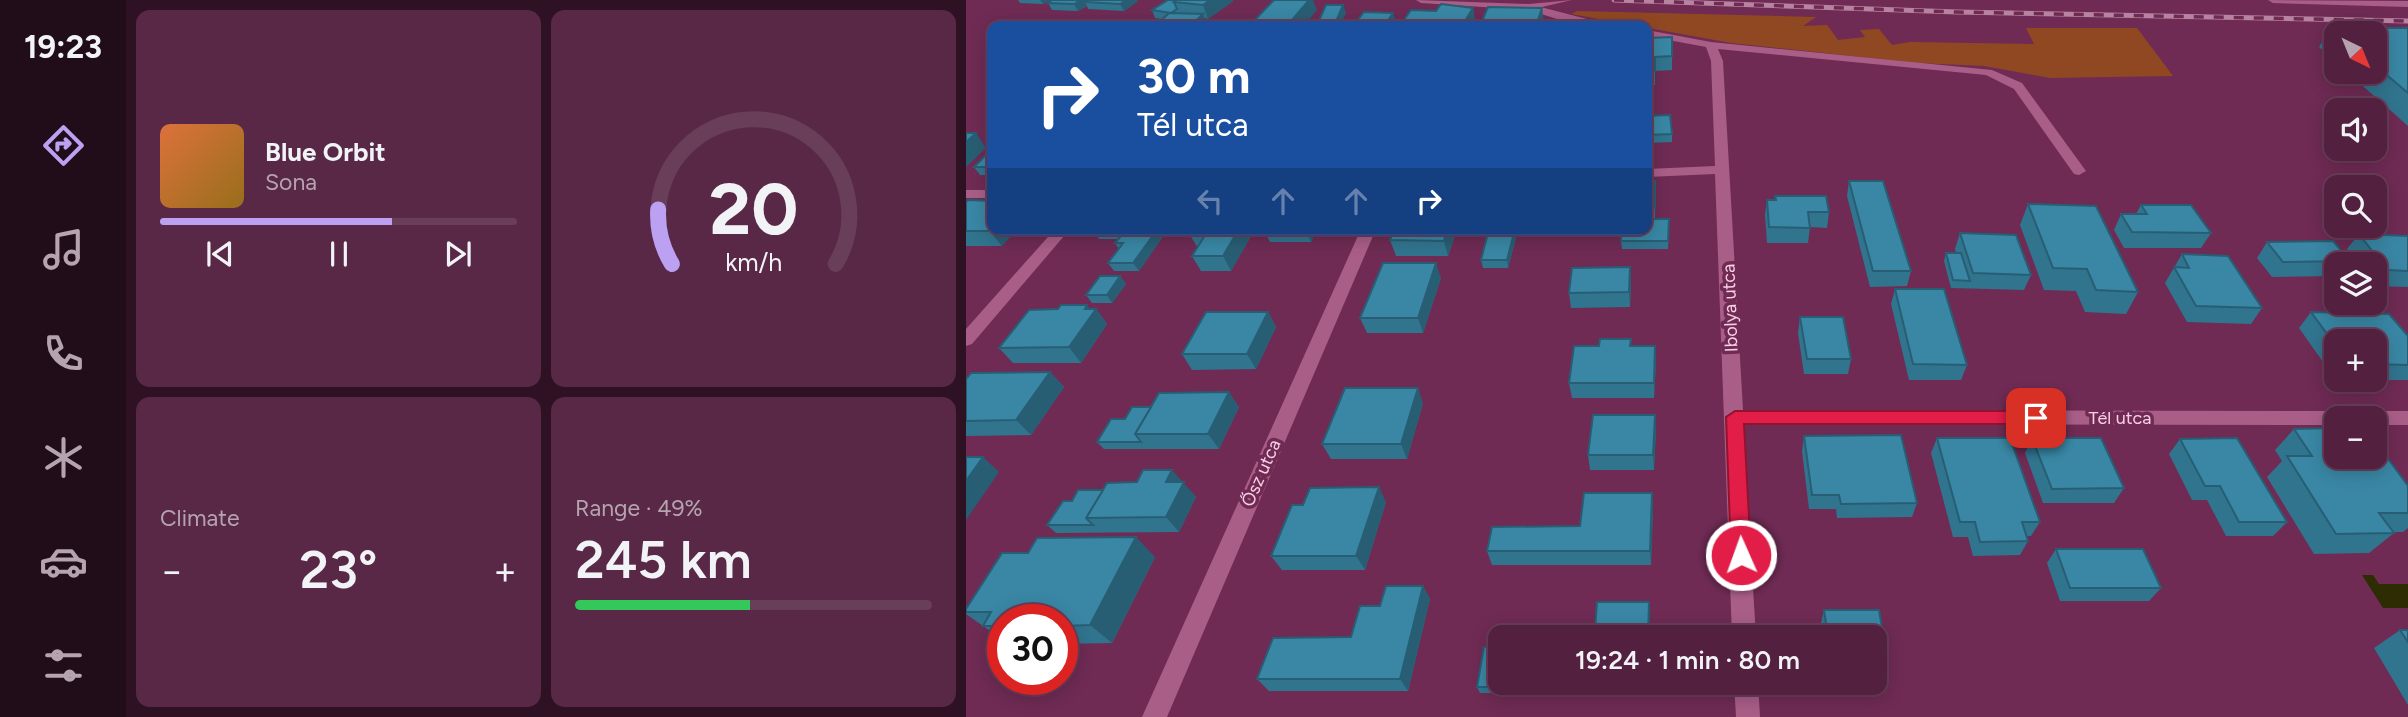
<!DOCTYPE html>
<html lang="en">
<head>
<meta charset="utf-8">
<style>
	:root { --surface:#53203f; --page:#592846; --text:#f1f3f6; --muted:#b5a3b0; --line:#693e59; --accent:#bca0f2 }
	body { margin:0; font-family:Figtree,sans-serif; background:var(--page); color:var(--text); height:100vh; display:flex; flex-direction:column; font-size:26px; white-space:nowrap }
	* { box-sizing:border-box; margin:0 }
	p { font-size:23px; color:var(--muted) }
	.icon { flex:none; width:38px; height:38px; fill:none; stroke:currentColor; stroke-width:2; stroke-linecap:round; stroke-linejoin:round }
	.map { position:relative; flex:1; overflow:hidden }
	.sheet { display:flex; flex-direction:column; gap:10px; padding:10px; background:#2e1223; width:840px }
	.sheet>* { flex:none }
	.banner { position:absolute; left:21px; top:21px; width:665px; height:214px; border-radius:14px; box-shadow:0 4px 18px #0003,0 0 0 2px var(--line); background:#1a4fa0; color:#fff; overflow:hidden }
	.needle { width:46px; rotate:137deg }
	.tools { position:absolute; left:1358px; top:21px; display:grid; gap:14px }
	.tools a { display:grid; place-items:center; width:63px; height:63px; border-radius:14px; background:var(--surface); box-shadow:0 4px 18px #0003,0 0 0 2px var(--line); font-size:35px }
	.speed { position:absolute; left:21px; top:604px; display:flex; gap:14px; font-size:35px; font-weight:700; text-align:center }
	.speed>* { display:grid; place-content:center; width:91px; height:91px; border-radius:50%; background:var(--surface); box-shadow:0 4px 18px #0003,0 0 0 2px var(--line); line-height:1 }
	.speed .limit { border:10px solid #d22; background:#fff; color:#111 }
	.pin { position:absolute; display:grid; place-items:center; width:60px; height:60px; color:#fff; margin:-30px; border-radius:14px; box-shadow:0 4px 10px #0006 }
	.me { position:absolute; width:77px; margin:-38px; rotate:358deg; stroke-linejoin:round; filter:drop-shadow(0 0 5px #0008) }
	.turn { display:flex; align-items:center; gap:24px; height:147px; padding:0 35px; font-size:32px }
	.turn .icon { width:91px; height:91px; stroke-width:2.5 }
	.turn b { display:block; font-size:49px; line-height:60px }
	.lanes { display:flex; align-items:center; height:66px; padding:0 35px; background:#0003; justify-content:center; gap:35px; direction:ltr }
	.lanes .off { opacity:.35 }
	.big { font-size:52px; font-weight:600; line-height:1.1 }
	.sheet .card { flex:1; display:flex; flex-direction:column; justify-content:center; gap:10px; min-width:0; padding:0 24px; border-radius:14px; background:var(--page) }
	.sheet .dial { align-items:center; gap:0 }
	.dial svg { height:182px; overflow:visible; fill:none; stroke:var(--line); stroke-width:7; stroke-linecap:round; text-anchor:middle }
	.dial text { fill:var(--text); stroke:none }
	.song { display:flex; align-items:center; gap:21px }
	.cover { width:84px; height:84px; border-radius:10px; background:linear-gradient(135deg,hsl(20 70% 55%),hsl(40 70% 35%)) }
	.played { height:7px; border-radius:4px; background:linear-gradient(90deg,var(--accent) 65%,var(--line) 65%) }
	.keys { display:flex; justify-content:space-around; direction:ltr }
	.heat { display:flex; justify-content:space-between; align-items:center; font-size:38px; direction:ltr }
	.charge { height:10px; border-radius:5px; background:linear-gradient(90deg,#34c759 49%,var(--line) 0) }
	.sheet .tiles { flex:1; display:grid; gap:10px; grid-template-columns:repeat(2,1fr) }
	.trip { position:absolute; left:522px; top:625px; width:399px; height:70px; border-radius:14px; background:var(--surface); box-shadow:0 4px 18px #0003,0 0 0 2px var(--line); font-weight:600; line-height:70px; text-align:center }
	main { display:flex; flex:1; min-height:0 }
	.tab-bar { display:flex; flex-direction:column; width:126px; justify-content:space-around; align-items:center; background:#210d19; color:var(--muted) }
	.tab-bar .icon { width:49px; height:49px }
	.tab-bar .current { color:var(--accent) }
	.tab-bar b { font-size:32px; color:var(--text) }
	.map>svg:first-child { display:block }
	.green { fill:#904822 }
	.water { fill:#2e2c02 }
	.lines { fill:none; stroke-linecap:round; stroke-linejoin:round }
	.street { fill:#a95e88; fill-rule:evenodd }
	.secondary { fill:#a95e88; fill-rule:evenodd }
	.rail-casing { stroke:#b882a1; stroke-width:5 }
	.rail { stroke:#6f2b54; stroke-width:3.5; stroke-dasharray:10; stroke-linecap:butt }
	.wall { fill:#31748e }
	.shaded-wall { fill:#285e74 }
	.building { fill:#3987a5; stroke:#285e74; stroke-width:2 }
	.route { fill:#e11d48; stroke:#92132f; stroke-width:2 }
	.labels { text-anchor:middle; stroke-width:7; stroke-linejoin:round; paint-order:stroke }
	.street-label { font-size:18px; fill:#f9cfe5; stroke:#6f2b54 }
</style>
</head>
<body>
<main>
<nav class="tab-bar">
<b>19:23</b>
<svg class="icon current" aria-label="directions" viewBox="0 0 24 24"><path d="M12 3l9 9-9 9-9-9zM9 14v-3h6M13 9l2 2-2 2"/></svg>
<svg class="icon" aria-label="music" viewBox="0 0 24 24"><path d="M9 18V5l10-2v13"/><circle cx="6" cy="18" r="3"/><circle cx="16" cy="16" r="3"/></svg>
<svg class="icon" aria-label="phone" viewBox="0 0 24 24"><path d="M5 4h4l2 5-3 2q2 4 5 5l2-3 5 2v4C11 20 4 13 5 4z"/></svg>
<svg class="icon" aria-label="climate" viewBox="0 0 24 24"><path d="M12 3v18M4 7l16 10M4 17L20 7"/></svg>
<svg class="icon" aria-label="car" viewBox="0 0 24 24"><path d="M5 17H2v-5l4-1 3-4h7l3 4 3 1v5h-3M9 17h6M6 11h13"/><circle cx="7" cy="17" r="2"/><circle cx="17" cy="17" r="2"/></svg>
<svg class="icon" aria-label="filters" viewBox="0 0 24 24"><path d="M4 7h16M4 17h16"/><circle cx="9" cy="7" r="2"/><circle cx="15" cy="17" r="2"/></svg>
</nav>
<section class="sheet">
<div class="tiles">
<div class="card">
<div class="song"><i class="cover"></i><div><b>Blue Orbit</b><p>Sona</p></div></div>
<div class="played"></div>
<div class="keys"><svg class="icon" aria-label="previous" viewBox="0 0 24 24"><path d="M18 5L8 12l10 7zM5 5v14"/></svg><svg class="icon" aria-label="pause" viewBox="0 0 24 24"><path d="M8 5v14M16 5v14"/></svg><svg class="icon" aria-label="next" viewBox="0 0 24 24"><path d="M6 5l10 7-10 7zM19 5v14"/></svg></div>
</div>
<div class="card dial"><svg viewBox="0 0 100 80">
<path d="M14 69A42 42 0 1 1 86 69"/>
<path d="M14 69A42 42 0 0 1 8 45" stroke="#bca0f2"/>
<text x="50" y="56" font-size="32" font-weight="700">20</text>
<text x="50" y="72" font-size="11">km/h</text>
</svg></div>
<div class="card"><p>Climate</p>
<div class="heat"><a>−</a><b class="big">23°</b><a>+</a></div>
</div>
<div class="card"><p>Range · 49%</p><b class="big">245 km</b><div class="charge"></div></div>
</div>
</section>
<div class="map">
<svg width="1442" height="717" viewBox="0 0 1442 717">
	<rect width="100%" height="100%" fill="#6f2b54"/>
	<!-- green -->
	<polygon class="green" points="611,11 850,17 837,26 861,25 872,40 899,37 894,30 913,29 926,45 944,42 1068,44 1060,28 1171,28 1207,76 1084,78 1018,66 951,63 765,43 605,14"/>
	<!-- water -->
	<polygon class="water" points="1396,575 1407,575 1413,584 1442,584 1442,608 1417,608"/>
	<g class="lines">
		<!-- street -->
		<g class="street">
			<polygon points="563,4 648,26 604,23 559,9 558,7"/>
			<polygon points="681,30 745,42 1026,70 1056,83 1120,171 1113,175 1108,174 1048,89 1020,75 752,49 757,61 777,410 1370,411 1377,413 1379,418 1370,418 1370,425 777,424 790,637 766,637 749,174 681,177 681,169 749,166 745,61 740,47 681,36"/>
			<rect x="0" y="190" width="26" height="8"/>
			<polygon points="89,229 104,229 6,344 0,346 0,329"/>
			<polygon points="395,229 410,229 201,717 176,717"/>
			<polygon points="1409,411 1442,411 1442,425 1409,425 1409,418 1400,418 1402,413"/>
			<polygon points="768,682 792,682 794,717 770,717"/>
		</g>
		<!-- secondary -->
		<g class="secondary">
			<polygon points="450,0 563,4 606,0 563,10 455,3"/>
			<polygon points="1302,0 1442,1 1442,7 1307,3"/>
		</g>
		<!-- rail casing -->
		<g class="rail-casing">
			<polyline id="rail" points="648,0 991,12 1442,21"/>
		</g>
		<!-- rail -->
		<use href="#rail" class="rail"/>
	</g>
	<!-- wall -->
	<g class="wall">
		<polygon points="52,0 84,0 77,4 54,3"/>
		<polygon points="202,0 267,0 267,1 242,19 239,18 242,26 189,18 186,10"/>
		<polygon points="172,1 158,11 122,9 121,6 112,11 86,10 82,3"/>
		<polygon points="507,8 509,21 506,26 436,26 435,24 470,11"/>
		<polygon points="380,12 374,26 351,26 351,25"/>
		<polygon points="516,21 578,22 577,26 517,26"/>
		<polygon points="1365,28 1442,28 1442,126 1381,72 1409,72 1409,33 1370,33 1370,62 1353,47"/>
		<polygon points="681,33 682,38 706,37 706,70 689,71 689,85 681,85"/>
		<polygon points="681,116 706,134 706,142 681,143"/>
		<polygon points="26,149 26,175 14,175 8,167"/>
		<polygon points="681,181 689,181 689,219 703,227 702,249 656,249 655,241 681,229"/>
		<polygon points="883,181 945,271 941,286 904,287 881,196"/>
		<polygon points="2,200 36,246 0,246 0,202"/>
		<polygon points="801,200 863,212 861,228 844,227 842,243 801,243 799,215"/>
		<polygon points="1062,204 1172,292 1160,314 1119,312 1110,291 1078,290 1054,225"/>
		<polygon points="1175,205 1245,233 1235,248 1158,248 1148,230 1155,214 1170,214"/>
		<polygon points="126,229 202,229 173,271 148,271 142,263 153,249 149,243 153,239 133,239"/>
		<polygon points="289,229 265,271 235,271 226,256 232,248 222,232"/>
		<polygon points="297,229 351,229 345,242 304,242"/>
		<polygon points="429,229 491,229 482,256 430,256 424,240"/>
		<polygon points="523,229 603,229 603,231 550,231 551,234 542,268 517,268 515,260"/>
		<polygon points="994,233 1065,275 1058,290 985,288 978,261 980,253 990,253 989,249"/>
		<polygon points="1393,234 1442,236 1442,287 1409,286 1409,264 1392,264 1381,249"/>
		<polygon points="1301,242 1384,261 1381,264 1370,264 1370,276 1306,277 1291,258"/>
		<polygon points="1216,254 1296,308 1285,324 1221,322 1199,283"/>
		<polygon points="154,276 160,284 146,303 126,303 120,295"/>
		<polygon points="475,278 457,333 401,333 394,318"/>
		<polygon points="665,282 664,307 605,308 603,293"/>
		<polygon points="929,289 1001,365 995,380 943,380 925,304"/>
		<polygon points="124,309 130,309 141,324 115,363 47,363 33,348"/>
		<polygon points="302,312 310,327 290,369 226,370 216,354"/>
		<polygon points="1345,312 1442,336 1442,380 1409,380 1409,341 1370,341 1370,379 1369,379 1333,328"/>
		<polygon points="834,317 885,359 882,374 838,374 832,333"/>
		<polygon points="665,339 665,346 690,361 688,398 606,398 603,383 633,346"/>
		<polygon points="84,372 98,387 65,435 0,436 0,379"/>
		<polygon points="457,403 441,459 365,459 356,444"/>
		<polygon points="273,407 253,449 138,449 131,442 159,419"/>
		<polygon points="1328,429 1442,486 1442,528 1437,532 1427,532 1428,533 1403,553 1348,554 1301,477 1316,461 1309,450"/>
		<polygon points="690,430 688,470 624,470 622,455"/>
		<polygon points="838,436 951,503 946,517 871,518 870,509 843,509 836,451"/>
		<polygon points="971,438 1074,522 1065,536 1061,536 1062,541 1054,555 1007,556 1002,537 987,537 965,453"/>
		<polygon points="1066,438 1158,488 1148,503 1077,503 1059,453"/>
		<polygon points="1214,439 1321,522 1307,536 1260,536 1241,500 1226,500 1203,454"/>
		<polygon points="216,482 230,497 213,532 90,533 81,525 106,501 137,490"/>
		<polygon points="686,493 687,508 685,565 526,565 521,551 614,526"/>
		<polygon points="420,502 399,570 316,570 305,556"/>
		<polygon points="1090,549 1195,588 1183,601 1094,601 1081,563"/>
		<polygon points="189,557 146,643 96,644 96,620 37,620 37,640 0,614 0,609"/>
		<polygon points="457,586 464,599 442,691 303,691 291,679 385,637 414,606"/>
		<polygon points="858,610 913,610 922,663 917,675 908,675 908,637 857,637 855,623"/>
		<polygon points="1434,630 1442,630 1442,705 1408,648"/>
		<polygon points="534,682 682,682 681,685 570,685 569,693 514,693 511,687"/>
	</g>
	<!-- shaded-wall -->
	<g class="shaded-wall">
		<polygon points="74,0 84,0 77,4"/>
		<polygon points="115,0 130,0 119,2 121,6 112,11 108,4"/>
		<polygon points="160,0 171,0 172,1 158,11 154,4"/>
		<polygon points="244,0 267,0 267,1 242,19 237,5"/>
		<polygon points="343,0 347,0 351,10 338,26 321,26"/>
		<polygon points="377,5 380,12 374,26 370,26 369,24"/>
		<polygon points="507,8 509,21 506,26 496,26"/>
		<polygon points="576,8 578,22 577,26 570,26"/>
		<polygon points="427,13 431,26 418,26"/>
		<polygon points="237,14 242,26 224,26"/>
		<polygon points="10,133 20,148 0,167 0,142"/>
		<polygon points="26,229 52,229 36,246 24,231"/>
		<polygon points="191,229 202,229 173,271 167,263 191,230"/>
		<polygon points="273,229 289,229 265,271 257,256"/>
		<polygon points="339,229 351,229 345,242"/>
		<polygon points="481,229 491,229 482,256 478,241"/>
		<polygon points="549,229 550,229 551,234 542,268 541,260"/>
		<polygon points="470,263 475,278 457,333 452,318"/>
		<polygon points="664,267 665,282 664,307 663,292"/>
		<polygon points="154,276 160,284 146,303 141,295"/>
		<polygon points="121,305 127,313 130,309 141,324 115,363 103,347"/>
		<polygon points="302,312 310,327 290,369 281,354"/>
		<polygon points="689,346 690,361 688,398 688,383"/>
		<polygon points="84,372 98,387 65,435 50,420"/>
		<polygon points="452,388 457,403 441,459 435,444"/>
		<polygon points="263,392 273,407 253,449 242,434"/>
		<polygon points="689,415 690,430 688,470 687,455"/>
		<polygon points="17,457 33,472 0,520 0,481"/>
		<polygon points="206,470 230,497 213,532 200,517 200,482"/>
		<polygon points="413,487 420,502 399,570 390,556"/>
		<polygon points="686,493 687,508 685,565 684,551"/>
		<polygon points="170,537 189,557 146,643 124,625"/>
		<polygon points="457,586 464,599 442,691 434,679"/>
		<polygon points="683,602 684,615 683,637 682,637"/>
		<polygon points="567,682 570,682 570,685 569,693 566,687"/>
	</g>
	<!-- building -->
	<g class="building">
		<polygon points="86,0 115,0 108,4 82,3"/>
		<polygon points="122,0 160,0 154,4 119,2"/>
		<polygon points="202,0 211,0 208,2 211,9 205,13 186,10"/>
		<polygon points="211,0 244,0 237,5 208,2"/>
		<polygon points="308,0 343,0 321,26 283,26"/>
		<polygon points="475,4 507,8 496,26 435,24 445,10 470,11"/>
		<polygon points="360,5 377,5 369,24 351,25"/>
		<polygon points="522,7 576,8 570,26 523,26 525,21 516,21"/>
		<polygon points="398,12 427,13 418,26 387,26"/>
		<polygon points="203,13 237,14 224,26 189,26"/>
		<polygon points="589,20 643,20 642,26 587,26"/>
		<polygon points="109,23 163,24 161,26 104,26"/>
		<polygon points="1365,28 1442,28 1442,93 1409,65 1409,33 1371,33"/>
		<polygon points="681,33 682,33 682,38 706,37 706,56 689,57 689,71 681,71"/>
		<polygon points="704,115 706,134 681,135 681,116"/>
		<polygon points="0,133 10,133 0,142"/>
		<polygon points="26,149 26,167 8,167"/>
		<rect x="681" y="181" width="8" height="27"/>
		<polygon points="883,181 917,181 945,271 907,271"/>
		<polygon points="809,196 860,196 863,212 842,212 844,228 803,227 801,200 810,200"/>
		<polygon points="2,200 26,201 26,229 24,231 0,231 0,202"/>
		<polygon points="1062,204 1130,206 1172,292 1130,290 1121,269 1087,268"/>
		<polygon points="1175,205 1225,205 1245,233 1166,232 1155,214 1181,214"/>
		<polygon points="681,219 703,219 702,241 655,241 656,229 681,229"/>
		<polygon points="224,229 273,229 257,256 226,256 241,232 222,232"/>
		<polygon points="429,229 481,229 478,241 424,240"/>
		<polygon points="523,229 549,229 541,260 515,260"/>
		<polygon points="191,230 167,263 142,263 157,243 149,243 159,231"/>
		<polygon points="994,233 1050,235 1065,275 1007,273"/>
		<polygon points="1393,234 1442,236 1442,271 1421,270"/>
		<polygon points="1367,241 1384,261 1317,262 1301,242"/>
		<polygon points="980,253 995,253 1004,281 987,280"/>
		<polygon points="1216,254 1262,256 1296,308 1230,306 1208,267 1223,268"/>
		<polygon points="417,263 470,263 452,318 394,318"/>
		<polygon points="664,267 663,292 603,293 606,268"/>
		<polygon points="134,276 154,276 141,295 120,295"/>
		<polygon points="929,289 978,289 1001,365 947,364"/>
		<polygon points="95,305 121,305 119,309 130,309 103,347 33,348 63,310 92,309"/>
		<polygon points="240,312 302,312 281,354 216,354"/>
		<polygon points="1345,312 1423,314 1442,336 1442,365 1409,364 1409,341 1370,341 1370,346"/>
		<polygon points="834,317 877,317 885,359 841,359"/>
		<polygon points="634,339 665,339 664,346 689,346 688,383 603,383 608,346 633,346"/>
		<polygon points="84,372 50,420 0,421 0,379 5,373"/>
		<polygon points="379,388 452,388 435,444 356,444"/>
		<polygon points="263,392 242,434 169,434 193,393"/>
		<polygon points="166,407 185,407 169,434 175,442 131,442 145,419 159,419"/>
		<polygon points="627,415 689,415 687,455 622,455"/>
		<polygon points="1370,428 1370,457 1409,457 1409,441 1442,486 1442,513 1413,513 1428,533 1370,534 1321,456 1346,456 1328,429"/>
		<polygon points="935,435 951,503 875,504 873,495 846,495 838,436"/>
		<polygon points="971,438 1044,438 1074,522 1056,522 1062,541 1014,542 1009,522 994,522"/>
		<polygon points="1066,438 1135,438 1158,488 1086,489"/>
		<polygon points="1271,438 1321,522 1273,522 1254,486 1239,486 1214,439"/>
		<polygon points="0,457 17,457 0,481"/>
		<polygon points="177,470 206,470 200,482 218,482 200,517 120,518 141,483 171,482"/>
		<polygon points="413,487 390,556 305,556 326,505 337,505 344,488"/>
		<polygon points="112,490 137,490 120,518 127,525 81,525 97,501 106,501"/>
		<polygon points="618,493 686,493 684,551 521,551 526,527 614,526"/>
		<polygon points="170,537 124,625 96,626 96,620 37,620 37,626 17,626 25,612 0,612 0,609 36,553 62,553 71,538"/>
		<polygon points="1090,549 1177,549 1195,588 1104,588"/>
		<polygon points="420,586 457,586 434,679 291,679 307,638 385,637 394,606 414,606"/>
		<polygon points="631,602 683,602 682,637 565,637 566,631 629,631"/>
		<polygon points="858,610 913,610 922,663 908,663 908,637 862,637"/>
		<polygon points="1434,630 1442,630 1442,642"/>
		<polygon points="518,647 534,647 534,682 567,682 566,687 511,687"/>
	</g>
	<!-- route -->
	<polygon class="route" points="769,411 1070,411 1078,418 1070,424 778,424 785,555 782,561 775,563 768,561 765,555 760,417"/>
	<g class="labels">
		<!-- street labels -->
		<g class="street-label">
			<text transform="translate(764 308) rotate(-92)" y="6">Ibolya utca</text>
			<text x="1154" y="424">Tél utca</text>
			<text transform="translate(295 473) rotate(-66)" y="6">Ősz utca</text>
		</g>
	</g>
</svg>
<div class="tools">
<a><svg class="needle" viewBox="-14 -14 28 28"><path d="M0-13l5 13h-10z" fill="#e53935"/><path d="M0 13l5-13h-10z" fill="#b5a3b0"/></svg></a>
<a><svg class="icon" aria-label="sound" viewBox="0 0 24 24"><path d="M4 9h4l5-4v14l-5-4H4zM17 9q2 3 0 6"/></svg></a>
<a><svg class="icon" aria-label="search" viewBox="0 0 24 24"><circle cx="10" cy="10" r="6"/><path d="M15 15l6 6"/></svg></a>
<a><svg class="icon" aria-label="layers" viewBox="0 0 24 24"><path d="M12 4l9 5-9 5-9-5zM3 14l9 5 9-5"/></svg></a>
<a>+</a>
<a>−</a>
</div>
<div class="speed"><div class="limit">30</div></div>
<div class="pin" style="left:1070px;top:418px;background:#d93025"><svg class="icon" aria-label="arrive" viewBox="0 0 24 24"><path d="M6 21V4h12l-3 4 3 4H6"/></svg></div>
<svg class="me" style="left:775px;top:555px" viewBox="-20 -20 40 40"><circle r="17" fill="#e11d48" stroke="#fff" stroke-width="3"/><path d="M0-11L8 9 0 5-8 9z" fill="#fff"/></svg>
<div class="trip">19:24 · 1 min · 80 m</div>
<div class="banner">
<div class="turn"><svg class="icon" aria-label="right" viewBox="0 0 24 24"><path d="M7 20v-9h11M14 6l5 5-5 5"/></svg><div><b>30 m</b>Tél utca</div></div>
<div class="lanes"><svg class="icon off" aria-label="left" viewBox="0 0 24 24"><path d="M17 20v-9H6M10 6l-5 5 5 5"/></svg><svg class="icon off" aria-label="ahead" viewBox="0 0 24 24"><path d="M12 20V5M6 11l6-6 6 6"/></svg><svg class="icon off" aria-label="ahead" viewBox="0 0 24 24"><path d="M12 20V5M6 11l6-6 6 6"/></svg><svg class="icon" aria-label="right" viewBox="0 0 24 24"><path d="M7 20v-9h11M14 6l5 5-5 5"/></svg></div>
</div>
</div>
</main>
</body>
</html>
